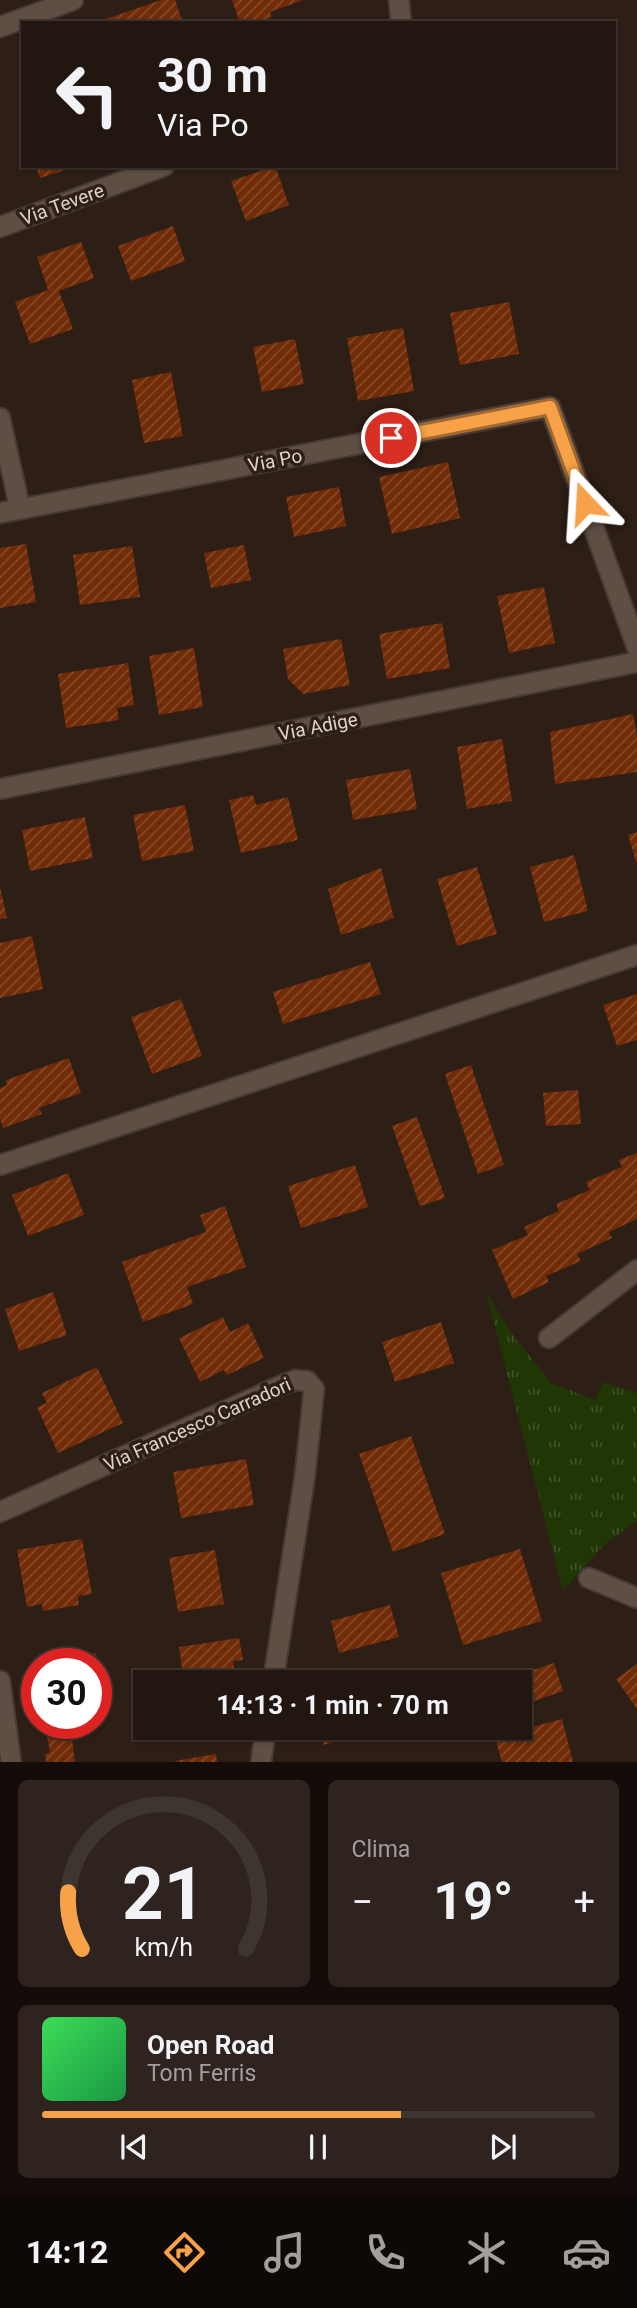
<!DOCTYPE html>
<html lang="it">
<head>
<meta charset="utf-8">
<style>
	:root { --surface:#221610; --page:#2e231e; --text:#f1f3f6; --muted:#a29f9f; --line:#3f3530; --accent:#f7a248 }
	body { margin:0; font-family:Roboto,sans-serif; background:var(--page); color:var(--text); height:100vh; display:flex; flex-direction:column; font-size:26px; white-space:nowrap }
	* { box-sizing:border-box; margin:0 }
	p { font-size:23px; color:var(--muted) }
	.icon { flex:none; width:38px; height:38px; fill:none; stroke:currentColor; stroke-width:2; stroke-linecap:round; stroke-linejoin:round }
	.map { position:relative; height:1762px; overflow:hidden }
	.details { display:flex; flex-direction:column; gap:18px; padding:18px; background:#130c09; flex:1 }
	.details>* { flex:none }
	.top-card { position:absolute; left:21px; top:21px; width:595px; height:147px; border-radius:0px; box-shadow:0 2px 5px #0004,0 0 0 2px var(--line); background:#221610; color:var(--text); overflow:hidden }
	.speed { position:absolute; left:21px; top:1648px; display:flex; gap:14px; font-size:35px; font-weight:700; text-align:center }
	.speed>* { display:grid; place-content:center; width:91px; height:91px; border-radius:50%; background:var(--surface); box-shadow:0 2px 5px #0004,0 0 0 2px var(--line); line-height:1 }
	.speed .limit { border:10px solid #d22; background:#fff; color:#111 }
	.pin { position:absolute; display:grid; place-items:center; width:60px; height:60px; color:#fff; margin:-30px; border:4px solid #fff; border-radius:50%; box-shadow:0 2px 7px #0007 }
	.me { position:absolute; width:77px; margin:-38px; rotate:340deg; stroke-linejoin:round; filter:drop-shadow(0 0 5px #0008) }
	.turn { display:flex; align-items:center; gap:24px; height:147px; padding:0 21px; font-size:32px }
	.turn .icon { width:91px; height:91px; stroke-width:2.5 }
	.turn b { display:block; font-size:49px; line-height:60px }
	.big { font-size:52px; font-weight:700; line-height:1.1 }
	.details .card { flex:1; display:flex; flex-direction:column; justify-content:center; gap:10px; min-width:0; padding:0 24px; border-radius:10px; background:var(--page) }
	.details .dial { align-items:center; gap:0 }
	.dial svg { height:182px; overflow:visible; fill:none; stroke:var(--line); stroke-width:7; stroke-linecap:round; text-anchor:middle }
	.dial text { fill:var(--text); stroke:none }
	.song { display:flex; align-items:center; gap:21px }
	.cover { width:84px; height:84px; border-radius:10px; background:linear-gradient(135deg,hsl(130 70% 55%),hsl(140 70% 35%)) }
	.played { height:7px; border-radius:4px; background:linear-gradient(90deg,var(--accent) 65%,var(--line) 65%) }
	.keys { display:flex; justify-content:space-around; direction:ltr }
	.heat { display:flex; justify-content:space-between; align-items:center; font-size:38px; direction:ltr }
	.details .tiles { flex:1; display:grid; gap:18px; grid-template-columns:1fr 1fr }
	.card:last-child { grid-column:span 2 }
	.trip { position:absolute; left:133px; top:1670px; width:399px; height:70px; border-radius:0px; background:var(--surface); box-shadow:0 2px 5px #0004,0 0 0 2px var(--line); font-weight:700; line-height:70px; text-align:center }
	.tabs { display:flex; height:112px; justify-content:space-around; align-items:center; background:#0e0906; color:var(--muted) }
	.tabs .icon { width:49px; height:49px }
	.tabs .current { color:var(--accent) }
	.tabs b { font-size:32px; color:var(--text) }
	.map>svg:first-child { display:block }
	.grass { fill:url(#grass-tufts) }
	.building { fill:url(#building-hatch) }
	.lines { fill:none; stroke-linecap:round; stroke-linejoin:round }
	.minor-casing { stroke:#453933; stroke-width:23 }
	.minor { stroke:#5f4e44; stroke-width:19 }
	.route-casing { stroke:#a1692f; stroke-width:18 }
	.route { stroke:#f7a248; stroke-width:12 }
	.labels { text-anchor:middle; stroke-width:7; stroke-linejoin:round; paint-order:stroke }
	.street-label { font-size:19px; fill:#ded3cd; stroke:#2d1e16 }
</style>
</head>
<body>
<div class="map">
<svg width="637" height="1762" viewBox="0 0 637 1762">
	<defs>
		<pattern id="grass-tufts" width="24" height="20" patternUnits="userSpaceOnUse" patternTransform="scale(1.75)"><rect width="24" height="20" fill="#203604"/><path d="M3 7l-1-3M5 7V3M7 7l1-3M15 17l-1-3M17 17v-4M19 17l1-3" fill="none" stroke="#405227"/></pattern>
		<pattern id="building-hatch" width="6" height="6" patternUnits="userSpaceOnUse" patternTransform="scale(1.75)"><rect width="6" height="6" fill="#712b06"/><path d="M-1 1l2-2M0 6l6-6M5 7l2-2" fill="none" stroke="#854929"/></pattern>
	</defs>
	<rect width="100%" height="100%" fill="#2d1e16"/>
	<!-- grass -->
	<polygon class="grass" points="486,1292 512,1334 551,1383 595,1400 603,1382 637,1393 637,1521 605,1544 563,1591"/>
	<!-- building -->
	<g class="building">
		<polygon points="161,0 175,0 183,23 104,23 103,20"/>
		<polygon points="232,0 303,0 270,12 272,17 257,23 240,23"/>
		<polygon points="36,166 74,166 74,167 40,178"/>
		<polygon points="275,166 289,205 246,221 231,181"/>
		<polygon points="173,226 185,261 131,281 118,246"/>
		<polygon points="81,242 94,278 59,291 73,329 30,344 15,302 48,290 37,257"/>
		<polygon points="509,302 519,354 460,365 450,313"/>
		<polygon points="403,328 414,391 358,401 347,338"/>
		<polygon points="295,339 304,384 262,392 253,347"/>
		<polygon points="171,372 183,436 144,443 132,380"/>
		<polygon points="448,462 460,518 392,534 379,477"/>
		<polygon points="339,487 346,526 294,537 286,497"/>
		<polygon points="26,544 36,602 0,608 0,548"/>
		<polygon points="244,545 251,580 211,588 204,553"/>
		<polygon points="132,546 140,597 80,605 73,555"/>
		<polygon points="544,587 555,643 509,653 497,596"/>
		<polygon points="442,623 450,668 387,679 379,634"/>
		<polygon points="341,639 350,685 303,694 288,679 283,649"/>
		<polygon points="194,648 203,707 159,715 149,656"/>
		<polygon points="128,663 134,705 117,708 119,720 66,728 58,674"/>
		<polygon points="633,714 637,736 637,772 555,784 550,732"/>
		<polygon points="502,739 512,801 467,809 457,747"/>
		<polygon points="410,769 417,809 353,820 346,780"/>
		<polygon points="253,795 256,805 288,797 298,840 241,853 229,800"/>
		<polygon points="185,805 194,851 142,861 133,815"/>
		<polygon points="85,817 93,858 30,871 22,830"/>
		<polygon points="637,832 637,862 636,862 628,835"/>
		<polygon points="574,855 588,911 544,922 530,867"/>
		<polygon points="477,867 497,934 457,946 437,879"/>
		<polygon points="381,868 394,918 341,935 328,889"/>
		<polygon points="0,887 7,918 0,919"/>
		<polygon points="32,936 43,989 0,998 0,943"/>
		<polygon points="370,962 381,994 283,1024 273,992"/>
		<polygon points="637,994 637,1040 617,1046 603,1005"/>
		<polygon points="181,999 202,1056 152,1074 131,1017"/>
		<polygon points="69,1058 81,1093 39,1108 42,1114 3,1128 0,1119 0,1088 7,1085 6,1080"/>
		<polygon points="471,1065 504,1165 478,1174 445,1074"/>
		<polygon points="578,1090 581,1124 546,1126 543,1093"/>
		<polygon points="417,1117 445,1198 420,1206 392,1126"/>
		<polygon points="637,1153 637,1219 609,1232 612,1238 577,1254 581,1261 546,1276 549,1282 513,1299 492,1250 528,1235 524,1227 559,1211 556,1204 590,1190 586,1182 622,1167 619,1160"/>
		<polygon points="355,1165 368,1207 301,1228 288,1186"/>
		<polygon points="68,1173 84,1215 28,1236 12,1195"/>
		<polygon points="225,1206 246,1267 187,1287 193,1304 143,1322 122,1262 206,1232 200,1215"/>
		<polygon points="53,1292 67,1335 19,1351 5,1309"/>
		<polygon points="223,1317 230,1332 248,1323 264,1358 227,1375 224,1370 200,1382 179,1338"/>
		<polygon points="441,1322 454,1363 395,1382 382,1342"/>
		<polygon points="97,1367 123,1423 58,1453 37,1407 47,1403 42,1393"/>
		<polygon points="411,1436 445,1534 393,1552 359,1454"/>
		<polygon points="246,1459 254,1505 181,1518 173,1472"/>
		<polygon points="82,1539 92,1594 78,1596 79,1605 43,1611 42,1604 27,1607 17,1550"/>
		<polygon points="520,1549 542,1621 463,1645 441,1573"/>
		<polygon points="215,1550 224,1604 178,1612 169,1558"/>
		<polygon points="390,1605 399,1637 339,1653 331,1621"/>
		<polygon points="239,1638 243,1660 233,1661 236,1682 184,1682 179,1647"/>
		<polygon points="96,1653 97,1664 43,1664 43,1660"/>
		<polygon points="554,1663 563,1691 520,1706 520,1682 498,1682"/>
		<polygon points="637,1664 637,1709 616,1679"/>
		<polygon points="96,1668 104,1713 96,1714"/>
		<polygon points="487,1668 491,1682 459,1682 458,1678"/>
		<polygon points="562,1719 573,1762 502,1762 495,1737"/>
		<polygon points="318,1727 376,1727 376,1728 324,1745"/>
		<polygon points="71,1732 75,1762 46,1762 45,1754 50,1753 47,1736"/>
		<polygon points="216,1754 217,1762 176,1762 175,1761"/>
	</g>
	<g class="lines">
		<!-- minor casing -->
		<g class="minor-casing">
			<g id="minor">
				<polyline points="399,0 401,23"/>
				<polyline points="0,27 73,0"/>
				<polyline points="0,227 164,166"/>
				<polyline points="0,418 20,509"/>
				<polyline points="0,513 550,407 637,647"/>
				<polyline points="0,789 637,662"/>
				<polyline points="0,1165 637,955"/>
				<polyline points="549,1338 637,1270"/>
				<polyline points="0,1512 285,1384 296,1380 307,1381 314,1389 305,1475 273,1682"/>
				<polyline points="589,1578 637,1598"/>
				<polyline points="0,1681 11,1762"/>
				<polyline points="261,1762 266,1727"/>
			</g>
		</g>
		<!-- minor -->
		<use href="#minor" class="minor"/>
	</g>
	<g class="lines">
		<!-- route casing -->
		<g class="route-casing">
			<polyline id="route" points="391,438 550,407 585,503"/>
		</g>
		<!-- route -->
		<use href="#route" class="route"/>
	</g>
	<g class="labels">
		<!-- street labels -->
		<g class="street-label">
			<text transform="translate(62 204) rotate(-20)" y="7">Via Tevere</text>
			<text transform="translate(275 460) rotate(-11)" y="7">Via Po</text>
			<text transform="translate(318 726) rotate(-11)" y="7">Via Adige</text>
			<text transform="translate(197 1424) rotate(-24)" y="7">Via Francesco Carradori</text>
		</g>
	</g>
</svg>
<div class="speed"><div class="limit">30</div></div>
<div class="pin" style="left:391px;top:438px;background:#d93025"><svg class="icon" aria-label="arrive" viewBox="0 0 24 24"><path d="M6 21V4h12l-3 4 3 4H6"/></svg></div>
<svg class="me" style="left:585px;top:503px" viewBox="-20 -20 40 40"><path d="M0-17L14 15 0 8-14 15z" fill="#f7a248" stroke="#fff" stroke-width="4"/></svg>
<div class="trip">14:13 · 1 min · 70 m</div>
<div class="top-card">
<div class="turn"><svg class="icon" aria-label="left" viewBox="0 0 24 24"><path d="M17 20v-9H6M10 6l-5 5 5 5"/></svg><div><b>30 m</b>Via Po</div></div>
</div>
</div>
<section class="details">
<div class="tiles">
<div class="card dial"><svg viewBox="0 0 100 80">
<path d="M14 69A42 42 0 1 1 86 69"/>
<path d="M14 69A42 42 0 0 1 8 44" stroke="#f7a248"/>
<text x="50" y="56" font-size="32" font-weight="700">21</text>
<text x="50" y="72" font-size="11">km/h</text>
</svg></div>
<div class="card"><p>Clima</p>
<div class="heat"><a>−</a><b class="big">19°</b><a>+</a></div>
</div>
<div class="card">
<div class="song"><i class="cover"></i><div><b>Open Road</b><p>Tom Ferris</p></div></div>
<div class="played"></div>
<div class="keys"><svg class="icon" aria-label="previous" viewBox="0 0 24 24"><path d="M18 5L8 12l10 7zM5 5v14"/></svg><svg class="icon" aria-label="pause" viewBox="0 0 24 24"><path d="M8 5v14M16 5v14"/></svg><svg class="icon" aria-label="next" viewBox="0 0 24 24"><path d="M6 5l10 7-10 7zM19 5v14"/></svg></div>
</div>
</div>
</section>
<nav class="tabs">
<b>14:12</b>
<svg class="icon current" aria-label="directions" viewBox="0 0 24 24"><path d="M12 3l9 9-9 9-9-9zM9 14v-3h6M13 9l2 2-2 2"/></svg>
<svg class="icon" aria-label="music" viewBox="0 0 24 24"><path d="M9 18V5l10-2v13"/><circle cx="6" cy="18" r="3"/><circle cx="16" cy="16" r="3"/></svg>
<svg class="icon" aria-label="phone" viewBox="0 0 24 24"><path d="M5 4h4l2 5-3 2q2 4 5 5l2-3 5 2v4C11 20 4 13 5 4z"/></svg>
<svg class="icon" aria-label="climate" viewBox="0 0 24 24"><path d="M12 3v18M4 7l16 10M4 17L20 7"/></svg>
<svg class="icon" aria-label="car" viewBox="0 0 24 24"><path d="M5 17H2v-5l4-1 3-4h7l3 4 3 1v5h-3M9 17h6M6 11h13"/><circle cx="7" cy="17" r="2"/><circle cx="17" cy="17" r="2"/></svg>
</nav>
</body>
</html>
